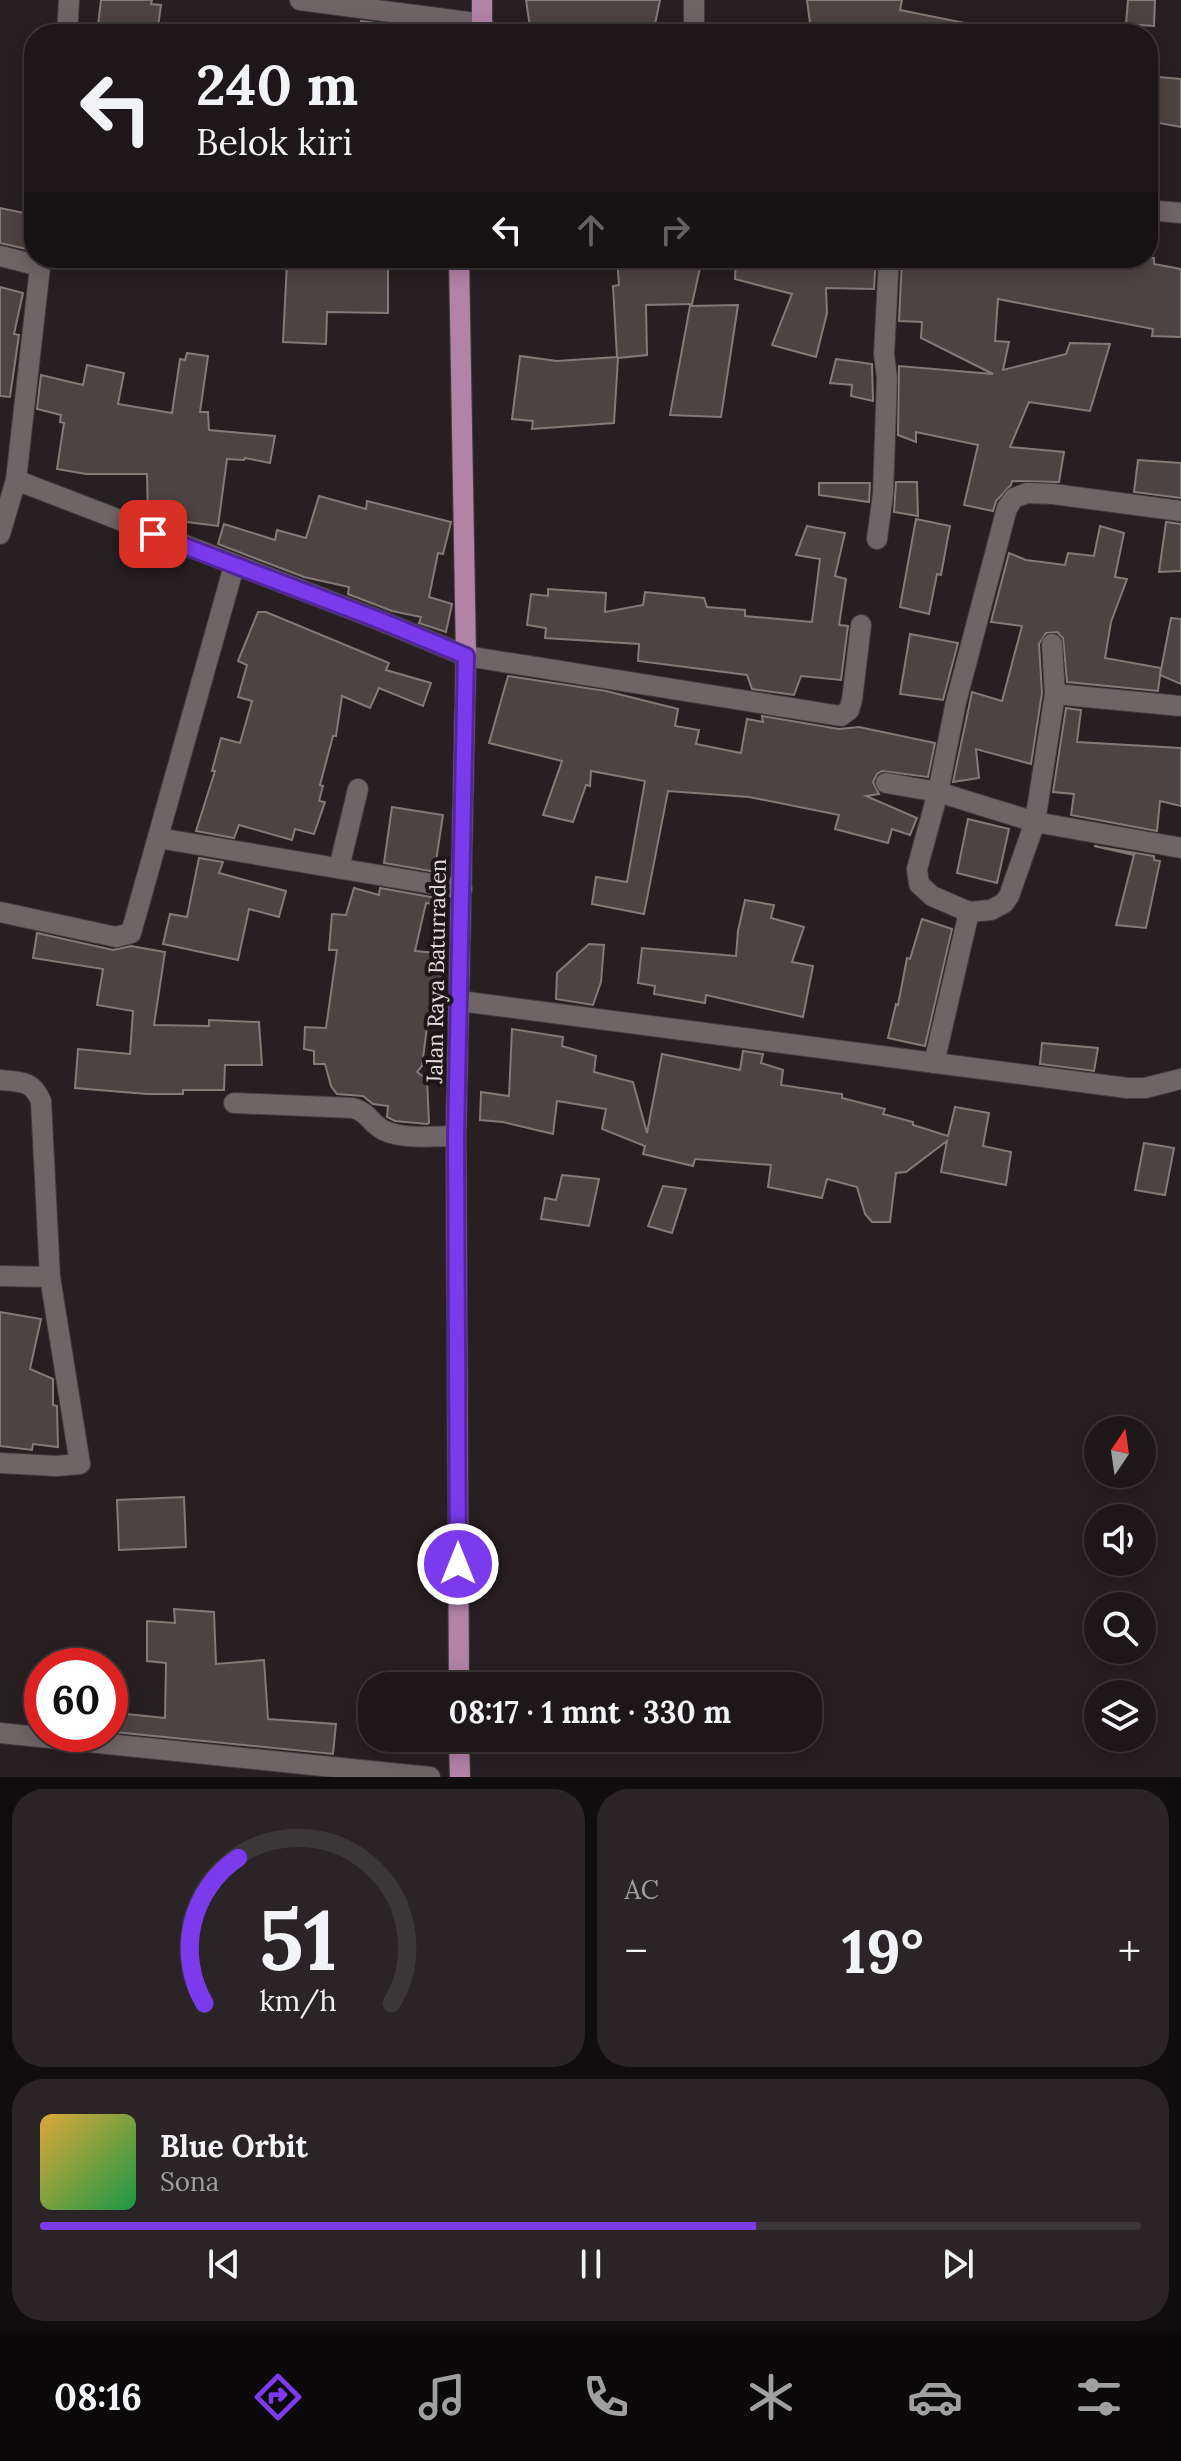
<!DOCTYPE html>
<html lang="id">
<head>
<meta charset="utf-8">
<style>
	:root { --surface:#1d1719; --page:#2a2426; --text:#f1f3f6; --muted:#a09fa2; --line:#3b3638; --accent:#7c3aed }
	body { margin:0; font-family:Lora,serif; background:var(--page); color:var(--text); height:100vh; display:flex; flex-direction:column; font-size:30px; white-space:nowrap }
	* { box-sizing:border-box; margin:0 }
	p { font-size:26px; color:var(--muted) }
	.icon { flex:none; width:44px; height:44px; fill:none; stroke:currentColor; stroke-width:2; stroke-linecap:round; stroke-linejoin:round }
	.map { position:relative; height:1777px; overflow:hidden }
	.side { display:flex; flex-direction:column; gap:12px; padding:12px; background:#100d0e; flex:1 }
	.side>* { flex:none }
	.guide { position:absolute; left:24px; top:24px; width:1134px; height:244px; border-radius:32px; box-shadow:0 4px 20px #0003,0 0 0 2px var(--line); background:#1d1719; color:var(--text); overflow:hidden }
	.needle { width:52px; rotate:13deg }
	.controls { position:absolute; left:1084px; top:1416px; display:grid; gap:16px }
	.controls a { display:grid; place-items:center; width:72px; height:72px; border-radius:50%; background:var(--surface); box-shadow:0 4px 20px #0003,0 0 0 2px var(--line); font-size:40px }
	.speed { position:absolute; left:24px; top:1648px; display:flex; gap:16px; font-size:40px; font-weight:700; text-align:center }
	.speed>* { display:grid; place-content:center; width:104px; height:104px; border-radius:50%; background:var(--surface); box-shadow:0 4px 20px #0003,0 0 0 2px var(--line); line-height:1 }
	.speed .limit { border:12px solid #d22; background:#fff; color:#111 }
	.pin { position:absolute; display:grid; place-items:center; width:68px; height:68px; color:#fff; margin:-34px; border-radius:16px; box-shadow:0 4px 12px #0006 }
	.me { position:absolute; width:88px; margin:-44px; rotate:0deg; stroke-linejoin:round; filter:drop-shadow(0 0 6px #0008) }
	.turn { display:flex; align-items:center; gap:28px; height:168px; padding:0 40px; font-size:36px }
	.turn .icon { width:104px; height:104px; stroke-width:2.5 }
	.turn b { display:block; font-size:56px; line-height:68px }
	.lanes { display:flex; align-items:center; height:76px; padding:0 40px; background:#0003; justify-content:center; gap:40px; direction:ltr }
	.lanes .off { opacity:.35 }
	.big { font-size:60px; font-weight:800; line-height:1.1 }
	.side .widget { flex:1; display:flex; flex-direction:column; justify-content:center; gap:12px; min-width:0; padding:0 28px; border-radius:32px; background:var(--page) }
	.side .dial { align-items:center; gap:0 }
	.dial svg { height:208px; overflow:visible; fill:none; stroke:var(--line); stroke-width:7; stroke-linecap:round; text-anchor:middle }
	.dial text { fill:var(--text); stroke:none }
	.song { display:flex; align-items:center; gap:24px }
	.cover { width:96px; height:96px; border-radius:12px; background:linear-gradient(135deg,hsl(40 70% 55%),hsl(140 70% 35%)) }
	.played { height:8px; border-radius:4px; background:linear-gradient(90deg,var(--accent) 65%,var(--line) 65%) }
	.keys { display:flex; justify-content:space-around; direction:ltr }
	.heat { display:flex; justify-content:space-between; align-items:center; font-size:44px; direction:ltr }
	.side .tiles { flex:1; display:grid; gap:12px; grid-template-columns:1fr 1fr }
	.widget:last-child { grid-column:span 2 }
	.trip { position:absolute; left:358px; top:1672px; width:464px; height:80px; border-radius:32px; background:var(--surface); box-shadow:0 4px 20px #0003,0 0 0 2px var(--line); font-weight:800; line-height:80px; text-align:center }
	.tabs { display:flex; height:128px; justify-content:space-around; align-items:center; background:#0c090a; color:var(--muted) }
	.tabs .icon { width:56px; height:56px }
	.tabs .selected { color:var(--accent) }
	.tabs b { font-size:36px; color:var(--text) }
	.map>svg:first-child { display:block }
	.building { fill:#4d4342; stroke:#847a78; stroke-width:2 }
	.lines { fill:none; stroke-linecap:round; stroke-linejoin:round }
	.minor-casing { stroke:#433c3e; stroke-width:22 }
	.primary-casing { stroke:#433c3e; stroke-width:22 }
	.minor { stroke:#6f6567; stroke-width:20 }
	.primary { stroke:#b382a7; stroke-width:20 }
	.route-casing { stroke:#51269a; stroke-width:20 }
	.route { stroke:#7c3aed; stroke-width:14 }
	.labels { text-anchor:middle; stroke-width:8; stroke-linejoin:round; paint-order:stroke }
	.street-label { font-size:22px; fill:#e3dddf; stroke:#1e1618 }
</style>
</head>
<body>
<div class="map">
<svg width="1181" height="1777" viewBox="0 0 1181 1777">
	<rect width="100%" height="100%" fill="#271f21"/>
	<!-- building -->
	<g class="building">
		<polygon points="101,0 152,0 151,4 161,5 157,34 97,34"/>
		<polygon points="526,0 660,0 653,34 627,30 626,34 607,34 607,32 566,27 547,29 546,34 531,34"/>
		<polygon points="807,0 902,0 900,10 970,24 969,34 824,34 811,31"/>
		<polygon points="1128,0 1155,0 1154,26 1126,24"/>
		<polygon points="361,21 421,29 421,34 359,34"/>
		<polygon points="1148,76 1181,79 1181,127 1148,121"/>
		<polygon points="0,208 34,215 34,239 31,250 0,243"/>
		<polygon points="313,258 388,258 388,313 327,312 326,344 283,342 287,262 313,263"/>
		<polygon points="617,258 667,258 667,265 700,268 692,304 646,305 647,355 618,358 614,423 532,429 533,421 512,419 520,356 557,361 617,357 613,286 619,285"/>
		<polygon points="736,258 876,258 874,289 826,288 827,313 816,357 772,345 792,294 735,279"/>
		<polygon points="902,258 1154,258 1154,264 1181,269 1181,337 1152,336 1153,329 998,299 995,341 1009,342 1003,370 1066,354 1070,343 1110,344 1090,411 1029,402 1010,447 1064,452 1059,482 1012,481 1011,485 996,501 993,511 964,505 978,445 916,432 916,442 898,435 899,366 993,374 921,338 922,322 899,321"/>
		<polygon points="0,287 23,293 14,334 19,335 10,397 0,396"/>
		<polygon points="738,305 721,417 670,415 690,306"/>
		<polygon points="187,353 208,356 200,412 208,412 209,430 275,436 270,463 245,458 244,460 227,459 218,526 148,517 147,474 86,474 57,469 64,423 60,422 61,415 37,409 41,375 83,385 87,365 124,373 118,404 172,413 180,359 185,360"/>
		<polygon points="836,359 872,364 873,401 851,396 852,385 830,383"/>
		<polygon points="1138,460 1181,463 1181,498 1134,492"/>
		<polygon points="896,482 917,482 918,516 894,512"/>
		<polygon points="819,483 870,483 869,502 819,495"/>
		<polygon points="319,496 366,509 367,501 451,522 443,554 438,553 429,597 452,604 446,632 419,623 421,617 392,611 348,594 349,587 304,577 218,544 224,524 275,540 277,530 306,538"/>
		<polygon points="916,519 950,526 941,575 937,574 929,614 900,607"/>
		<polygon points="1166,522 1181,524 1181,571 1159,572"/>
		<polygon points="807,526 845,533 835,576 846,579 839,625 848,626 841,680 801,676 794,695 752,689 747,675 638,661 639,644 545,638 546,628 527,625 531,594 548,596 548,589 606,593 605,612 643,605 645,592 704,598 707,607 745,610 745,616 812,622 820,559 796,555"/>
		<polygon points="1100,526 1124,533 1115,577 1127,579 1111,622 1105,658 1161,668 1158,691 1067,682 1063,638 1057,632 1046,633 1039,644 1042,693 1031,764 976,749 979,778 953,782 972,692 1002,701 1022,626 991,622 1009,553 1026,560 1065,565 1068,553 1094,556"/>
		<polygon points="258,612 266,612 389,663 386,670 431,683 423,706 379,688 370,708 342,696 336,736 333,736 320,785 323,786 319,801 325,802 314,834 295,829 292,840 239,825 234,838 196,831 215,771 212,771 221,738 240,743 252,701 238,697 247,665 238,661"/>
		<polygon points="1171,618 1181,619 1181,684 1160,675"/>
		<polygon points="910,634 958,643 943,700 900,694"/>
		<polygon points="508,676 606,691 678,709 675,726 699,730 696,744 741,753 747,719 763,722 762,716 839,729 859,727 935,743 928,777 882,771 877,774 873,782 879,794 866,796 917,818 910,835 892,829 888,843 835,829 839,815 749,797 668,791 644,914 592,904 596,877 627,882 645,781 591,771 590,786 586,785 573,822 543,815 562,761 489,743"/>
		<polygon points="1066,708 1081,710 1077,742 1181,748 1181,806 1160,801 1157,831 1071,815 1074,794 1053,792"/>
		<polygon points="392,807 443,815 436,861 449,864 448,874 384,863"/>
		<polygon points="968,819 1009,829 997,883 957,873"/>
		<polygon points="1094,846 1154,856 1154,860 1160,861 1146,928 1116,925 1134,855"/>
		<polygon points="199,858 223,862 219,873 286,891 279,917 249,909 238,960 163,944 170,914 187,917"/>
		<polygon points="354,888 379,895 380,888 448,900 448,906 426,903 415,951 437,953 443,963 441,980 433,979 422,1066 417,1072 427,1079 429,1123 427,1124 395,1121 387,1117 388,1106 373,1104 363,1096 337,1094 331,1086 325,1064 314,1064 314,1051 304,1049 305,1027 326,1028 337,950 329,950 332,914 346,915"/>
		<polygon points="745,900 774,905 771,918 804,927 792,962 813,966 803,1017 706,995 705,1003 654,994 655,986 638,983 642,948 736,956 738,931"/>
		<polygon points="922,919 952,929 925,1046 888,1038 896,1004 898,1005 907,958 910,959"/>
		<polygon points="37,933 113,950 131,946 165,952 154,1025 209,1026 209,1020 259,1022 262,1065 225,1065 224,1090 183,1090 183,1094 147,1094 75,1088 78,1049 130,1054 133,1011 97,1005 103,969 33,958"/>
		<polygon points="589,944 604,945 601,982 593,1005 556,999 557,973"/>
		<polygon points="512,1029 563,1037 562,1046 596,1056 594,1072 633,1082 647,1133 662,1054 740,1070 743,1051 763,1054 761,1063 783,1070 781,1085 842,1094 842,1098 885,1109 883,1114 913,1122 913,1125 948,1136 955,1107 989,1113 983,1146 1011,1152 1006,1185 941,1172 947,1141 906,1172 896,1173 890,1222 872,1222 865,1214 857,1187 827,1179 822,1198 768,1187 771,1165 695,1159 693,1166 643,1154 645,1146 602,1129 606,1109 557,1101 553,1134 503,1122 480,1120 481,1092 509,1096"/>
		<polygon points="1042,1043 1098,1048 1094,1071 1040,1064"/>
		<polygon points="1144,1143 1174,1148 1165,1195 1135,1190"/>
		<polygon points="562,1175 599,1179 589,1226 541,1219 545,1198 556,1200"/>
		<polygon points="663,1186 686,1189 672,1233 648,1226"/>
		<polygon points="0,1312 41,1319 30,1369 53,1379 53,1405 57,1406 58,1447 33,1444 32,1450 0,1446"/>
		<polygon points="184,1497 186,1547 119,1550 117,1500"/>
		<polygon points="174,1609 214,1612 216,1664 264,1660 268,1719 336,1724 333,1754 115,1732 117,1713 165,1718 166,1663 147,1661 147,1621 175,1623"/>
	</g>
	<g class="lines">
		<!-- minor casing -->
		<g class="minor-casing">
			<g id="minor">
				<polyline points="300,0 483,24"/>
				<polyline points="67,34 69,0"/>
				<polyline points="694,34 694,0"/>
				<polyline points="1148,210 1181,213"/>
				<polyline points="0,256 40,266"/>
				<polyline points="16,480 41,258"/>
				<polyline points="0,534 16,480 379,620 466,656 841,716 849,710 852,700 861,625"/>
				<polyline points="877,539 883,494 887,378 884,354 889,258"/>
				<polyline points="1052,644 1055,694 1035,822 1009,896 1004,903 991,910 969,912 932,896 919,884 917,869 938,792 956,702 1007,508 1014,498 1027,493 1053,494 1181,511"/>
				<polyline points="1055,694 1181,706"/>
				<polyline points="886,783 938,792 1035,822 1181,848"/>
				<polyline points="158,838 462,889"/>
				<polyline points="339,868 358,789"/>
				<polyline points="0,912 116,937 131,933 234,566"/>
				<polyline points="460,1001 1127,1088 1145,1088 1181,1079"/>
				<polyline points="934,1063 969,912"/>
				<path d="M0,1080C21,1082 32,1080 41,1101L50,1277L80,1464L56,1466L0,1463"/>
				<path d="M234,1103L352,1108C368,1111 371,1124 383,1130C404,1140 433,1136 456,1136"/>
				<polyline points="0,1276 50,1277"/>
				<polyline points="0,1733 430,1777"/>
			</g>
		</g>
		<!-- primary casing -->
		<g class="primary-casing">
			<g id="primary">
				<polyline points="482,34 482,0"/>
				<polyline points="459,1686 456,1136 466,656 459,258"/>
				<polyline points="459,1738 460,1777"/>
			</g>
		</g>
		<!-- minor -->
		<use href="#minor" class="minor"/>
		<!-- primary -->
		<use href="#primary" class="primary"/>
	</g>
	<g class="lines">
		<!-- route casing -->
		<g class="route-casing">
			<polyline id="route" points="153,534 379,620 466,656 456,1136 458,1564"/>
		</g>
		<!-- route -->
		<use href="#route" class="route"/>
	</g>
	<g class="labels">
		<!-- street labels -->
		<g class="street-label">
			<text transform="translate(436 971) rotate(-89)" y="8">Jalan Raya Baturraden</text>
		</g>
	</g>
</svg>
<div class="controls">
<a><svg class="needle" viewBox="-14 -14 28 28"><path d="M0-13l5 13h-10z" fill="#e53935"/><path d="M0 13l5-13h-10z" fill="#a09fa2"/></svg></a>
<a><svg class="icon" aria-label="sound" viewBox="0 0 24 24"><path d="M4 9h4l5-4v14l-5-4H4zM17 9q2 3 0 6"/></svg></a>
<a><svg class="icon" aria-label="search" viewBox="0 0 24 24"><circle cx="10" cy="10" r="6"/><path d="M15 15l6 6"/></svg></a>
<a><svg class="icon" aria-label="layers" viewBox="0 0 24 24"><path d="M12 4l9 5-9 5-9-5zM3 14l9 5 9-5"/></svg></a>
</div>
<div class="speed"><div class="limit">60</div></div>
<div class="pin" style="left:153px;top:534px;background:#d93025"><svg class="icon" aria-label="arrive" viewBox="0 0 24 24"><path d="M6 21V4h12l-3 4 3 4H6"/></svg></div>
<svg class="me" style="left:458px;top:1564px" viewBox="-20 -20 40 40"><circle r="17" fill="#7c3aed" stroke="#fff" stroke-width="3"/><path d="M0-11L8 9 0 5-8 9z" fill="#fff"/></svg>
<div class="trip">08:17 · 1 mnt · 330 m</div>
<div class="guide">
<div class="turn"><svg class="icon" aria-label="left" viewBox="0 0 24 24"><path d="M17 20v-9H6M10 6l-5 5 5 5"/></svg><div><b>240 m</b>Belok kiri</div></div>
<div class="lanes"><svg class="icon" aria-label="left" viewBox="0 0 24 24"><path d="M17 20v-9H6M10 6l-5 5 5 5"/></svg><svg class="icon off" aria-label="ahead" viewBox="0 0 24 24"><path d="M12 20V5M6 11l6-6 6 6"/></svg><svg class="icon off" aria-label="right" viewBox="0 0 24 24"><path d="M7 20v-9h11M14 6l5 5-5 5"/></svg></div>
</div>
</div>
<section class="side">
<div class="tiles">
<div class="widget dial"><svg viewBox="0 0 100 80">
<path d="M14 69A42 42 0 1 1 86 69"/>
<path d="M14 69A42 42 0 0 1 27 13" stroke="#7c3aed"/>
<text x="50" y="56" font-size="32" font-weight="700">51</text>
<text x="50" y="72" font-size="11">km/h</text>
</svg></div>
<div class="widget"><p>AC</p>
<div class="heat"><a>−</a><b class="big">19°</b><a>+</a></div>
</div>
<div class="widget">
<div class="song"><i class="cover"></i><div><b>Blue Orbit</b><p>Sona</p></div></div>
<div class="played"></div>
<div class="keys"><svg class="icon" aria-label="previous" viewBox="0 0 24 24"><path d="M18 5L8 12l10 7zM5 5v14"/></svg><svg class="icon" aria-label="pause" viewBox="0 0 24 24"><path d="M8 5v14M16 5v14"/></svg><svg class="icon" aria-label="next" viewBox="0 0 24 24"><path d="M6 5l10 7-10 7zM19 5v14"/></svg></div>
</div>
</div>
</section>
<nav class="tabs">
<b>08:16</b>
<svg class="icon selected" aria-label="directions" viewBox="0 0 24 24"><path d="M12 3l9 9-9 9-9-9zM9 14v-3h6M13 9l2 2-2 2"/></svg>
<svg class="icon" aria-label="music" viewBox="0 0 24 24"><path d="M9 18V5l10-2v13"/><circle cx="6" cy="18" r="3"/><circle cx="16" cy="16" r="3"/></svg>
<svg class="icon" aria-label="phone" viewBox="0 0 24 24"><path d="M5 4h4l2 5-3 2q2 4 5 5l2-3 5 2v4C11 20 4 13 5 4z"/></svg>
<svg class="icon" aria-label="climate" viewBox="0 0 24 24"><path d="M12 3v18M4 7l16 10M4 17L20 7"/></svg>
<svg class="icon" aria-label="car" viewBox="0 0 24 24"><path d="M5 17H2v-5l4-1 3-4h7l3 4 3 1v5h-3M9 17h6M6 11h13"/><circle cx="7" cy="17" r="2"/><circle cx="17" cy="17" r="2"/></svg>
<svg class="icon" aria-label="filters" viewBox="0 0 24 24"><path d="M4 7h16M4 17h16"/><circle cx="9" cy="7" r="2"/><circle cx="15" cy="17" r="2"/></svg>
</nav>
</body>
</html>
